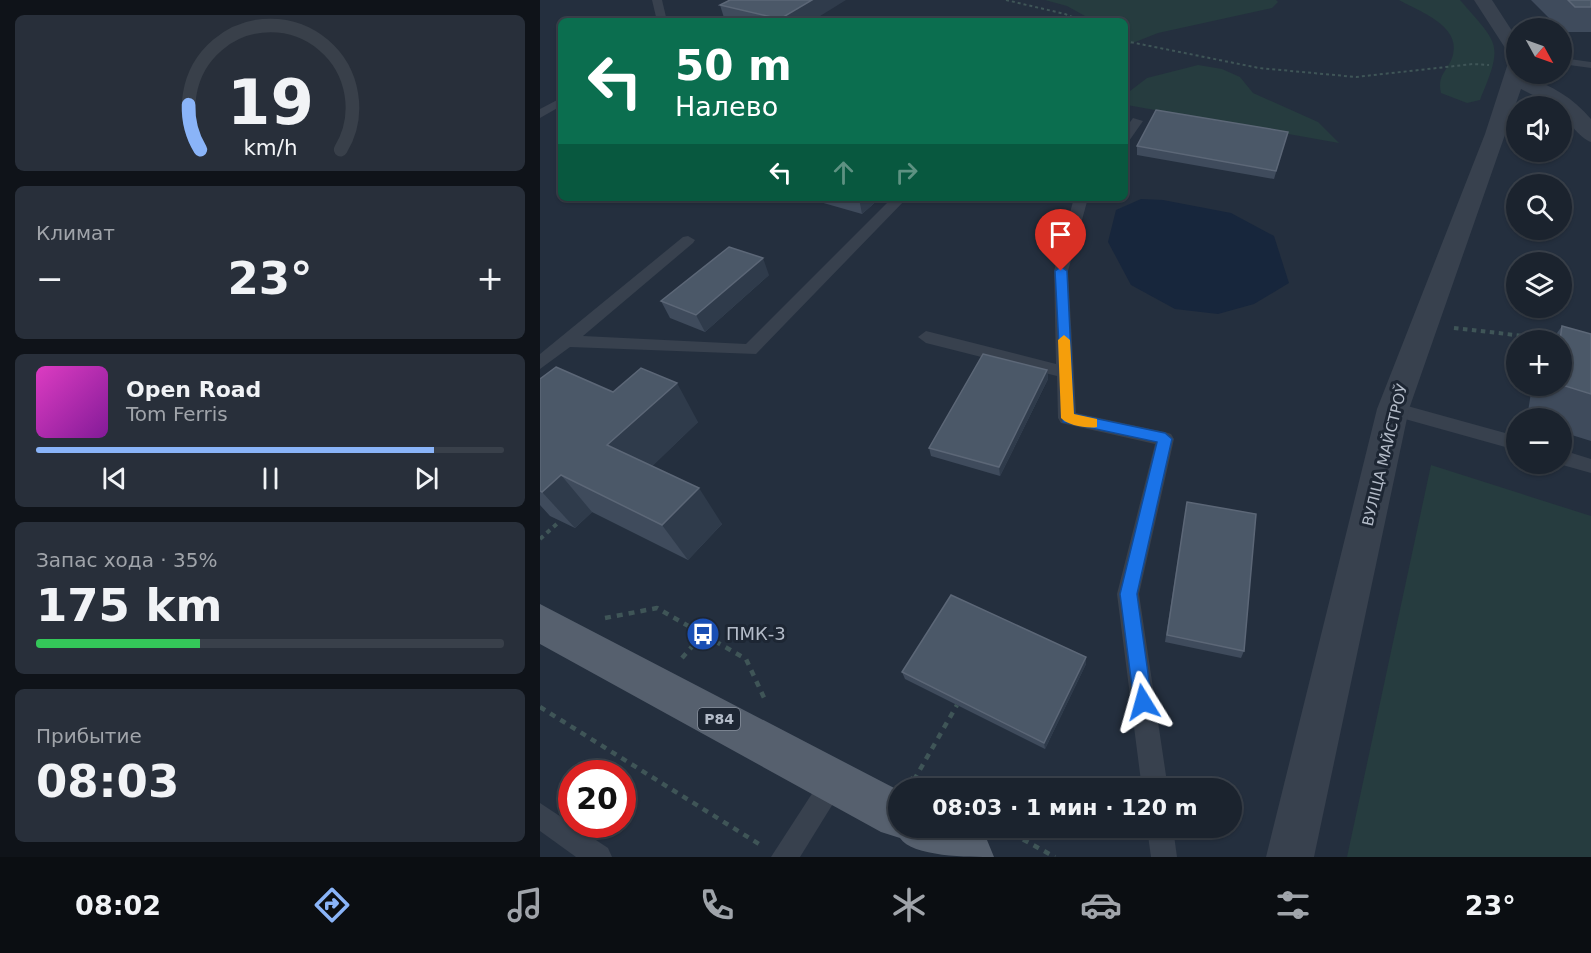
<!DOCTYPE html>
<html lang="ru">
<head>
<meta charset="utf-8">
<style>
	:root { --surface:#1b232e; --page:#282f3a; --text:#f1f3f6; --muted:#a0a4aa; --line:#39404a; --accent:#8ab4f8 }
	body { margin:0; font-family:"DejaVu Sans",sans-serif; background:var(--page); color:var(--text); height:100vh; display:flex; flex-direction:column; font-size:22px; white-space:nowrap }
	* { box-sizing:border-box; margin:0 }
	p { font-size:20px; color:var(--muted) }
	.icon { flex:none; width:33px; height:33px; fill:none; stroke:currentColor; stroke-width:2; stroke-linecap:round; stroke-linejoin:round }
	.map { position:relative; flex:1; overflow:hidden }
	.side { display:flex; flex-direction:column; gap:15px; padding:15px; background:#0f1319; width:540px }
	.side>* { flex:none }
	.top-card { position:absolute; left:18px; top:18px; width:570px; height:183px; border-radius:9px; box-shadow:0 2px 4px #0004,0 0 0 2px var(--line); background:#0b6e4f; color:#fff; overflow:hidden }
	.needle { width:39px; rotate:130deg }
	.tools { position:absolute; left:966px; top:18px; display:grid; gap:12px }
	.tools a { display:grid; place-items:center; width:66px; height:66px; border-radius:50%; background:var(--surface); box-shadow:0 2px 4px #0004,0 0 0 2px var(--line); font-size:30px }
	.speed { position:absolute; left:18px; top:760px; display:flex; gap:12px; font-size:30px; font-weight:700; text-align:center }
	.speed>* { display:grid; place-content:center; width:78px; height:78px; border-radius:50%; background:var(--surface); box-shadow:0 2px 4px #0004,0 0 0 2px var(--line); line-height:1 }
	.speed .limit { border:9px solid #d22; background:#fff; color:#111 }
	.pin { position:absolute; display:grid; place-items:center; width:51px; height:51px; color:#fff; margin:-62px -26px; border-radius:50% 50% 50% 0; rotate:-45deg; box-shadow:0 0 6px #0007 }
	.pin .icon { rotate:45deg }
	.me { position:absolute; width:66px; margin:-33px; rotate:352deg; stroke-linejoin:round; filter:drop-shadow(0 0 4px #0008) }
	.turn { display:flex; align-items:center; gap:21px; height:126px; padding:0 18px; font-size:27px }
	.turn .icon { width:78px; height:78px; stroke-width:2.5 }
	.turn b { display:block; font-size:42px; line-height:51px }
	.lanes { display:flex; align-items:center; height:57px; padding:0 18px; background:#0003; justify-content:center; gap:30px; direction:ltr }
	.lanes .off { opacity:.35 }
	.big { font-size:45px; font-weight:800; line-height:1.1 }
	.side .widget { flex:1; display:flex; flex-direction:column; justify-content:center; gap:9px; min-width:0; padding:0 21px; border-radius:9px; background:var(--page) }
	.side .dial { align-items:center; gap:0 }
	.dial svg { height:156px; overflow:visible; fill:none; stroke:var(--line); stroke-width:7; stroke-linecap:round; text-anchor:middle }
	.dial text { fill:var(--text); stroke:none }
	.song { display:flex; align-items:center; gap:18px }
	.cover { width:72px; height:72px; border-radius:9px; background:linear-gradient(135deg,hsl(310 70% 55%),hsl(290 70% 35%)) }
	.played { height:6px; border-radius:3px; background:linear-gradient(90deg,var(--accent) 85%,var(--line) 85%) }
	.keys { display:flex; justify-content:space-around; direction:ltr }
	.heat { display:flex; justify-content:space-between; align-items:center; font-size:33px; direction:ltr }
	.charge { height:9px; border-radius:4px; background:linear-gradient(90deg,#34c759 35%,var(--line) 0) }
	.trip { position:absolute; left:348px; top:778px; width:354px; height:60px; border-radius:30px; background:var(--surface); box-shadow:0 2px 4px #0004,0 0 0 2px var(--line); font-weight:800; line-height:60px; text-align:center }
	.dock { display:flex; height:96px; justify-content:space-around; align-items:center; background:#0b0e12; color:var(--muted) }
	.dock .icon { width:42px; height:42px }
	.dock .current { color:var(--accent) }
	.dock b { font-size:27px; color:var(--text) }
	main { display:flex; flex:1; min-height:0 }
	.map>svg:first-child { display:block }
	.green { fill:#263c3f }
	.water { fill:#17263c }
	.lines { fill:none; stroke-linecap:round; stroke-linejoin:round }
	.path-far2 { stroke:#3f5557; stroke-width:2; stroke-dasharray:3 3; stroke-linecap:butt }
	.path-far1 { stroke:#3f5557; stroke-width:4; stroke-dasharray:4.5 4.5; stroke-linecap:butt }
	.path { stroke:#3f5557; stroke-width:4.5; stroke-dasharray:6 6; stroke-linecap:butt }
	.lane { fill:#38414e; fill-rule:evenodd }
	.street { fill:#38414e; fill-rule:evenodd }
	.primary { fill:#56606e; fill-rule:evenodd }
	.wall { fill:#3f4b5c }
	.shaded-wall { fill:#2f3b4b }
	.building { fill:#4b5868; stroke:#5c6777; stroke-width:1.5 }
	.route { fill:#1a73e8; stroke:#114b97; stroke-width:1.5 }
	.slow { fill:#f59e0b }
	.labels { text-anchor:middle; stroke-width:6; stroke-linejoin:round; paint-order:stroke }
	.shield { fill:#1d2633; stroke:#878f9c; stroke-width:1.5 }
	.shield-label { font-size:14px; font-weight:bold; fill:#b4bcc9 }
	.street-label { font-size:15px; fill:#b4bcc9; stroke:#1d2633 }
	.near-poi-label { font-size:18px; fill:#b4bcc9; stroke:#1d2633; text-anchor:start }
</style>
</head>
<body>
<main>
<section class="side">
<div class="widget dial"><svg viewBox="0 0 100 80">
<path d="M14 69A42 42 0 1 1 86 69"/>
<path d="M14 69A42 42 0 0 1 8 46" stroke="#8ab4f8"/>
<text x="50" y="56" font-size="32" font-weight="700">19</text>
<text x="50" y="72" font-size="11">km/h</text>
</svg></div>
<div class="widget"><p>Климат</p>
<div class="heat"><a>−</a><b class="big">23°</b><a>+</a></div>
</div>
<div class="widget">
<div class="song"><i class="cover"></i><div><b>Open Road</b><p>Tom Ferris</p></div></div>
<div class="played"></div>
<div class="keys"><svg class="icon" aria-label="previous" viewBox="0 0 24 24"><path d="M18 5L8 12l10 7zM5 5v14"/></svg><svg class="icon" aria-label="pause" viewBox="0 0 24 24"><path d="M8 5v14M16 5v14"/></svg><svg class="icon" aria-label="next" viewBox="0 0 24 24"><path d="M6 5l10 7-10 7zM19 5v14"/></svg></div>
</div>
<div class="widget"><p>Запас хода · 35%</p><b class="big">175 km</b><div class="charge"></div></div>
<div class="widget"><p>Прибытие</p><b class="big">08:03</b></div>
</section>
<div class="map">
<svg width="1051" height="857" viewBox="0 0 1051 857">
	<rect width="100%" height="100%" fill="#242f3e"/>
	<!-- green -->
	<g class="green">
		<polygon points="505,0 736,0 738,2 732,8 618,33 585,46 585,21 554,21 527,6"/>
		<path d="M859,0H920C959,45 964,43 940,100L927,103L901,93C897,73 908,72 913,55C921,25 878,11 859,0Z"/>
		<polygon points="658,65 682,69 700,77 713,93 778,122 799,143 587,105 590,91 607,78"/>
		<polygon points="891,465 1051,516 1051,857 807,857"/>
	</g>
	<!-- water -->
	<polygon class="water" points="601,199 623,200 691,213 734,236 749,283 714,304 678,314 635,309 591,285 568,242 576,210"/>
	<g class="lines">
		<!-- path-far2 -->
		<g class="path-far2">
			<polyline points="466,0 525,14 542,21"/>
			<polyline points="585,41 719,68 816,77 933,64 949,65"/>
		</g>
		<!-- path-far1 -->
		<g class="path-far1">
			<polyline points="914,328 1019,340"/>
			<polyline points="0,539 20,521"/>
		</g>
		<!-- path -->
		<g class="path">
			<polyline points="65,618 117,608 206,659 226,702"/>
			<polyline points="142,658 163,634"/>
			<polyline points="0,707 219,844"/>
			<polyline points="370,778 390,789"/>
			<polyline points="374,780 417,705"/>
			<polyline points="462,828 515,857"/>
		</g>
		<!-- lane -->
		<g class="lane">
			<polygon points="112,0 122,0 127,21 117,21"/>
			<polygon points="1022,58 1051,62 1051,68 1022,64"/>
			<polygon points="21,98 21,106 0,118 0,109"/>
			<polygon points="593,118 603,121 589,141 585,142 585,129"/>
			<polygon points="352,198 367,198 216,354 30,347 0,369 0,354 143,237 148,236 155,240 153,243 43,336 206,344"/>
			<polygon points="534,198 548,198 528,271 536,413 625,432 631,434 634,439 599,594 628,789 602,789 577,594 615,444 521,423 518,418 517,376 386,343 378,337 386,331 516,364 514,271"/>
			<polygon points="853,402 976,436 976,450 847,414 844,409 847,404"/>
			<polygon points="1022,450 1051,459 1051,473 1019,464"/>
			<polygon points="295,769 304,772 307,781 260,857 231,857 286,772"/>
			<polygon points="0,803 68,848 72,857 36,857 0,831"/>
			<polygon points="607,828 633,828 637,857 611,857"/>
		</g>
		<!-- street -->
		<g class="street">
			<polygon points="934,0 952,0 976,37 976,56 969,54"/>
			<path d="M976,58V74H985V77C1012,85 1033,98 1051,119V142C1041,139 1022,117 1022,106H1014L981,89L869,409L774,857H726L837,409L945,134L969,60Z"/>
		</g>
		<!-- primary -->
		<path class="primary" d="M0,604L358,790V828H426L447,840L454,857C429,857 372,857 360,838L341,832L0,644Z"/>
	</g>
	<!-- wall -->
	<g class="wall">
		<polygon points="991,0 1051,0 1051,32 1023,32 1022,31 1022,28 1019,28"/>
		<polygon points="180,5 272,21 185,21"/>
		<polygon points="748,132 734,179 597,155 597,146"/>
		<polygon points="266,198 340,198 322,214"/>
		<polygon points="229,275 165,332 130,318 121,301"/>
		<polygon points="1022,326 1051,334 1051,441 1022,432 1022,418 987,418 992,386 1022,386 1022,340 1012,340"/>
		<polygon points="507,370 508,379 460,476 391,456 389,448"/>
		<polygon points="0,379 73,392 158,422 112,466 182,524 148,560 52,512 35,528 10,516 0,505"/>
		<polygon points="647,502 704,651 701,658 625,642"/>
		<polygon points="546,657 546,664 505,749 365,679 362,672"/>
	</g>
	<!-- shaded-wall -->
	<g class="shaded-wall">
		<polygon points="272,0 306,0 272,21 241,21 240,19"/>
		<polygon points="319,198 340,198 322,214"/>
		<polygon points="223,258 229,275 165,332 156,315"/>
		<polygon points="507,370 508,379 460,476 459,467"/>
		<polygon points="137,383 158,422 95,483 67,445"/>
		<polygon points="21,475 52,512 35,528 2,492"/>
		<polygon points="159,488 182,524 148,560 122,525"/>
		<polygon points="546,657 546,664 505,749 504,743"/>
	</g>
	<!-- building -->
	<g class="building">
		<polygon points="190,0 272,0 240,19 180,5"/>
		<polygon points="1028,0 1051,0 1051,7 1035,7"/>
		<polygon points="616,110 748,132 736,171 597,146"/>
		<polygon points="189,247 223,258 156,315 121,301"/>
		<polygon points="1022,326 1051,334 1051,394 1022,385 1022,340 1020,340"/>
		<polygon points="443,354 507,370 459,467 389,448"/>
		<polygon points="16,367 73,392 101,368 137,383 67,445 159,488 122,525 21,475 2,492 0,491 0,379"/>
		<polygon points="647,502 716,514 704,651 627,635"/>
		<polygon points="411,595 546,657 504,743 362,672"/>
	</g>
	<!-- route -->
	<polygon class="route" points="521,267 527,271 534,414 625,433 632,439 597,594 612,702 609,709 603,711 597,709 594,702 580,594 617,442 523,422 515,271"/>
	<!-- slow -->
	<path class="slow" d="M524,335L530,340L534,414L557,419V427C547,429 527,425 521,418L518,340Z"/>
	<!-- icons -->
	<defs>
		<g id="bus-disc" transform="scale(1.725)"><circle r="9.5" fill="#1a4fb4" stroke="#1d2633"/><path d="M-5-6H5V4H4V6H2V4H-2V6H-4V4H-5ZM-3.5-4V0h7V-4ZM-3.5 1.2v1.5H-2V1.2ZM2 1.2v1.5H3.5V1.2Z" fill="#fff"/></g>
	</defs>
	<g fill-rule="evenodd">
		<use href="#bus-disc" x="163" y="634"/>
	</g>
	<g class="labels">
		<!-- shield labels -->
		<rect class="shield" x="158" y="708" width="42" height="22" rx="4.5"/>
		<g class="shield-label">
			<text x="179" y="724">Р84</text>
		</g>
		<!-- street labels -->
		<g class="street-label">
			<text transform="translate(845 455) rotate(-76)" y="5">ВУЛІЦА МАЙСТРОЎ</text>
		</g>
		<!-- near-poi labels -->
		<g class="near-poi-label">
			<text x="186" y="640">ПМК-3</text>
		</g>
	</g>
</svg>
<div class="tools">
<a><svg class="needle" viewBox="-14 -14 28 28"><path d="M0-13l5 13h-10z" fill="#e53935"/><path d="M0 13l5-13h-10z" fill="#a0a4aa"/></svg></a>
<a><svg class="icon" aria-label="sound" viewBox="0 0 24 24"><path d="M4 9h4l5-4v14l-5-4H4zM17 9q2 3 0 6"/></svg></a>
<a><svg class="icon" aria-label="search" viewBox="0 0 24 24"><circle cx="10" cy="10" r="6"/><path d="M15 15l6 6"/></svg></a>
<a><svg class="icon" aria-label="layers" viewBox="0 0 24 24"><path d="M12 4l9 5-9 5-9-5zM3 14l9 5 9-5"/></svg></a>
<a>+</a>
<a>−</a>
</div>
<div class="speed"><div class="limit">20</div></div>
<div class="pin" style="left:521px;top:271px;background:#d93025"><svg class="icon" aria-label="arrive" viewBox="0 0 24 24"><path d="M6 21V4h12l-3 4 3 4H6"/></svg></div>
<svg class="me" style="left:603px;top:702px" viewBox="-20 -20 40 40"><path d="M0-17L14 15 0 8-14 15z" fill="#1a73e8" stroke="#fff" stroke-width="4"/></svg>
<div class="trip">08:03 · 1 мин · 120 m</div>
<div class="top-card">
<div class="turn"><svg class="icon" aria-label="left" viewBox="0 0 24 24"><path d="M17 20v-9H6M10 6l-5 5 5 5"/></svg><div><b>50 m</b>Налево</div></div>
<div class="lanes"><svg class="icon" aria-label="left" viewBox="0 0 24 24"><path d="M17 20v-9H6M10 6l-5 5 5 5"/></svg><svg class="icon off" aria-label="ahead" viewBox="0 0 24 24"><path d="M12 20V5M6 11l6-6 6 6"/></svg><svg class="icon off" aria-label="right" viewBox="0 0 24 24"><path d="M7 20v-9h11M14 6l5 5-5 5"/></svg></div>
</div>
</div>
</main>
<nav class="dock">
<b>08:02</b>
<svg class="icon current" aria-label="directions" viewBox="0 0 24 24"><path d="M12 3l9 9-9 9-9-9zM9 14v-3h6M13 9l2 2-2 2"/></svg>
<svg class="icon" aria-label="music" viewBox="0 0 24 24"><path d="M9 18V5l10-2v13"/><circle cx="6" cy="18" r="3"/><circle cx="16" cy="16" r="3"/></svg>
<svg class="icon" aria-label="phone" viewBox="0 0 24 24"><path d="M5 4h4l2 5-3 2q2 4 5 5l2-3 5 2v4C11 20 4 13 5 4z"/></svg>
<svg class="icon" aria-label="climate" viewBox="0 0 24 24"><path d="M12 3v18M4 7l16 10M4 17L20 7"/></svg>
<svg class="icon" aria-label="car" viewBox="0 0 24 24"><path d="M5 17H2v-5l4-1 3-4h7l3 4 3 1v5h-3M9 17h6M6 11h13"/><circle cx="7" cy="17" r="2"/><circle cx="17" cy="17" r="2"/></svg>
<svg class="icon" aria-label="filters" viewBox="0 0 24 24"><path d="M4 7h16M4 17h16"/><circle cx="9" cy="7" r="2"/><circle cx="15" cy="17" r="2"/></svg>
<b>23°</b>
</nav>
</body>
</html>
